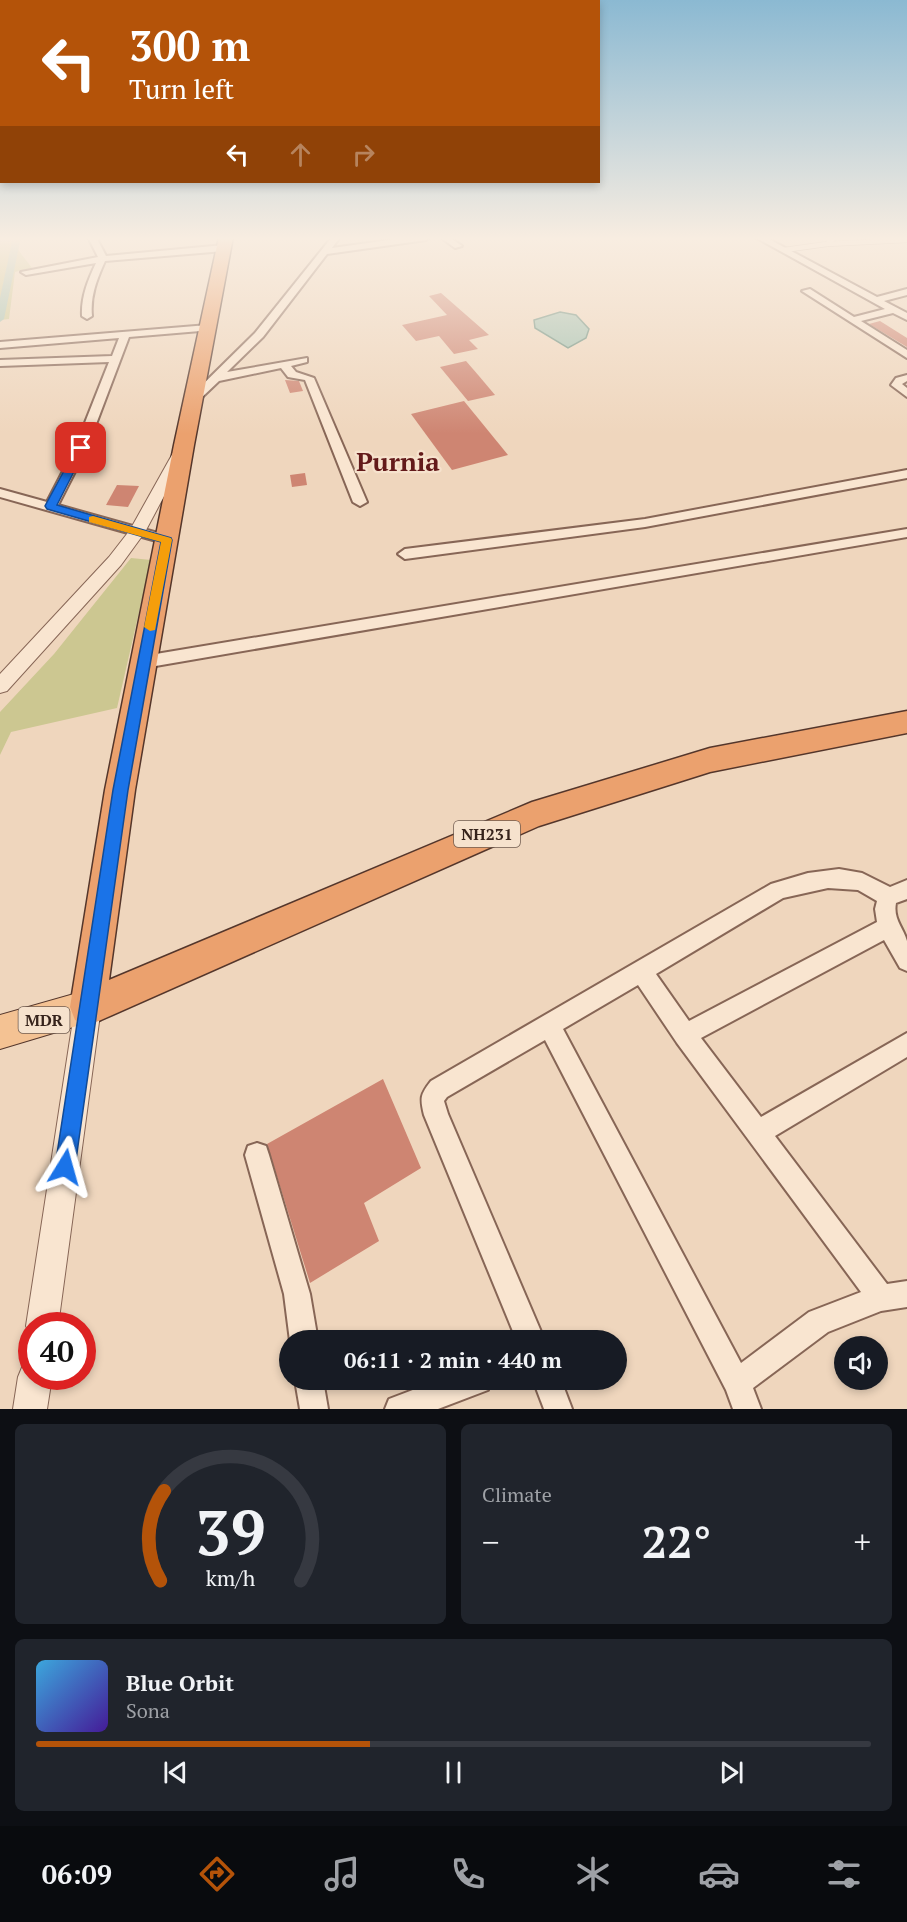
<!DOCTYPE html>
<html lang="en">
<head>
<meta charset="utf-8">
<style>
	:root { --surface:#171b24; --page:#20242c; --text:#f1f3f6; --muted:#9ea1a6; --line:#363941; --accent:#b45309 }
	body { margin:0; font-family:"PT Serif",serif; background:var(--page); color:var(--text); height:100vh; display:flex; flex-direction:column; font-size:22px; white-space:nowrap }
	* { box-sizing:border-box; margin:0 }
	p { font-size:20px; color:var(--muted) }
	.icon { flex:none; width:33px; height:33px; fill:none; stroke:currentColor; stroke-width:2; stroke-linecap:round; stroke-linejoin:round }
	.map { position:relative; height:1409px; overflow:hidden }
	.details { display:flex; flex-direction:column; gap:15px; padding:15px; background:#0d0f14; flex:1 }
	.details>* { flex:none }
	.top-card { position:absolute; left:0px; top:0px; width:600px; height:183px; box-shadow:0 3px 9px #0003; background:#b45309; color:#fff; overflow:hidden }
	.buttons { position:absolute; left:834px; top:1336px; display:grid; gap:12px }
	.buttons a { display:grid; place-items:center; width:54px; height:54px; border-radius:50%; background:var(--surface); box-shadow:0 3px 9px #0003; font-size:30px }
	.speed { position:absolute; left:18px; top:1312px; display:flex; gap:12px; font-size:30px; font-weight:700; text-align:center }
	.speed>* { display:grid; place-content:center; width:78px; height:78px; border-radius:50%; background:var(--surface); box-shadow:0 3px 9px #0003; line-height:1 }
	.speed .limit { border:9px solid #d22; background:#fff; color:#111 }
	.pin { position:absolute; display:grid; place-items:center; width:51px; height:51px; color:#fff; margin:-26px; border-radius:12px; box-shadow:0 3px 9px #0006 }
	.me { position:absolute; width:66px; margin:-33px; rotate:8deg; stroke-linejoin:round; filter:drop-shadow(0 0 4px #0008) }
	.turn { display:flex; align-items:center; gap:21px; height:126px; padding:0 30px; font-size:27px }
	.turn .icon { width:78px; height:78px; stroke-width:2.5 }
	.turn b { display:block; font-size:42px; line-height:51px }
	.lanes { display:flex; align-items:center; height:57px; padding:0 30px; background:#0003; justify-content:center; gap:30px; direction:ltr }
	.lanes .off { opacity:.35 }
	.big { font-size:45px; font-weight:700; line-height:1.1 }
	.details .card { flex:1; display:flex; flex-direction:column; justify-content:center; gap:9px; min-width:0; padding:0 21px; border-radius:9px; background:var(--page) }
	.details .dial { align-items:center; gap:0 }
	.dial svg { height:156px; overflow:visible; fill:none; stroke:var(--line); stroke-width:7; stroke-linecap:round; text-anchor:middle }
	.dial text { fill:var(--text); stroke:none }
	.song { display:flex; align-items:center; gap:18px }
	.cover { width:72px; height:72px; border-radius:9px; background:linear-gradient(135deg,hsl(200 70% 55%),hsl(260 70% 35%)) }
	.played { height:6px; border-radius:3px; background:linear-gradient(90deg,var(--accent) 40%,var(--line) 40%) }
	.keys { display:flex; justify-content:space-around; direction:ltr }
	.heat { display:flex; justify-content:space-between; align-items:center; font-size:33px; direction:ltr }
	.details .tiles { flex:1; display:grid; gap:15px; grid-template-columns:1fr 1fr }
	.card:last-child { grid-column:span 2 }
	.trip { position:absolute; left:279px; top:1330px; width:348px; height:60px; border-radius:30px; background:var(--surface); box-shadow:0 3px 9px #0003; font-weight:700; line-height:60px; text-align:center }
	.dock { display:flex; height:96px; justify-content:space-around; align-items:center; background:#090b0e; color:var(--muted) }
	.dock .icon { width:42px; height:42px }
	.dock .current { color:var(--accent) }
	.dock b { font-size:27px; color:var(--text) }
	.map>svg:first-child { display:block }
	.green { fill:#ccc791 }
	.water { fill:#a1c0b0; stroke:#688d7d; stroke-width:1.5 }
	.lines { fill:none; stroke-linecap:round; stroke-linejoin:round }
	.canal { fill:#a1c0b0; fill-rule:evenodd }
	.building { fill:#ce8572 }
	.service-casing { stroke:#876656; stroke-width:6 }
	.minor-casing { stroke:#876656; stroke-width:4 }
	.tertiary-casing { stroke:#876656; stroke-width:2 }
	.primary-casing { stroke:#54362b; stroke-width:2 }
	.trunk-casing { stroke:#54362b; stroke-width:3 }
	.service { stroke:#f9e5d0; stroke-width:4.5 }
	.minor { fill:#f9e5d0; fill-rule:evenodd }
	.tertiary { fill:#f9e5d0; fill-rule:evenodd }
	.primary { fill:#f4c293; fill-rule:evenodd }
	.trunk { fill:#eba16e; fill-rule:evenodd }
	.route { fill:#1a73e8; stroke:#114b97; stroke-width:1.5 }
	.slow { fill:#f59e0b }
	.labels { text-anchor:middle; stroke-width:4.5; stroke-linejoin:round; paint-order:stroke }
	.shield { fill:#f6e2cd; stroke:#705c50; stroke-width:1.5 }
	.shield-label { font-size:16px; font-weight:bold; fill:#36231b }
	.far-town-label { font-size:26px; font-weight:bold; fill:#631a1a; stroke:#f6e2cd }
</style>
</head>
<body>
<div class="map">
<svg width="907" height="1409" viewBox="0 0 907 1409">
	<rect width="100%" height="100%" fill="#efd6bd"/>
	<!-- green -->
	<g class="green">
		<polygon points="9,238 32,268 15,272 9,319 0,320 0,239"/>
		<polygon points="131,558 151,560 117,708 11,732 0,755 0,712 54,654"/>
	</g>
	<!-- water -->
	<polygon class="water" points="560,312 576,315 589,329 586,338 568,348 535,328 534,320"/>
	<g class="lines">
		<!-- canal -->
		<polygon class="canal" points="13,237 21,237 4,319 0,322 0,298"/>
	</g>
	<!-- building -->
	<g class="building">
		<polygon points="441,293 489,335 469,340 478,349 454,354 439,336 416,341 402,325 447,315 429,296"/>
		<polygon points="880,321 907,338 907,347 869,324"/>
		<polygon points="466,361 479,376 495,395 468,401 440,367"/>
		<polygon points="285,380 299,381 303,391 290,393"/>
		<polygon points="464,401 508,455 452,470 411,414"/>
		<polygon points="305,473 307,485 292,487 290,475"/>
		<polygon points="117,485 139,486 128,507 106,505"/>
		<polygon points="383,1079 421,1168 364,1203 379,1241 310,1283 267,1144"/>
	</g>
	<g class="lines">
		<!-- service casing -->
		<g class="service-casing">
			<g id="service">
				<polyline points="827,244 907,240"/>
				<polyline points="784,250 827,244 835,237"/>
			</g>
		</g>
		<!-- minor casing -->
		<g class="minor-casing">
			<g id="minor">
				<path d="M88,237H96L106,256L224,245L228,248L224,251L105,261C97,279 90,296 92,316L87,319L82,316C81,297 88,280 96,263L26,275L21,272L98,257Z"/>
				<polygon points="332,237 340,237 332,248 411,237 430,237 426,240 327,254 263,337 227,372 307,358 307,362 291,366 296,372 314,378 367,502 360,506 353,502 305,380 288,377 281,368 219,381 199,400 195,401 189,398 255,333"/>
				<polygon points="440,237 449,237 462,246 455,248"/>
				<polygon points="755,237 765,237 877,297 907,289 907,295 884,301 907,313 907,320 893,313 861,321 907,350 907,358 802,291 810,289 854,317 885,309"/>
				<polygon points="208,325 212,326 212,330 129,337 87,448 58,505 172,537 174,540 172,543 167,544 0,497 0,489 47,502 75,448 109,362 0,366 0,360 112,356 119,338 0,348 0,342"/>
				<polygon points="907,375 907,381 902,384 907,388 907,397 891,385 896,378"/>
				<polygon points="907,470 907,478 645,527 405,559 398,554 405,549 645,519"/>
				<polygon points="907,529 907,537 144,668 138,666 136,662 138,658 144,656"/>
				<path d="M839,869L862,873L890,887L907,880V899L896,903C893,919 903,927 907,941C907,950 907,962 907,971L900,968L884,940L701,1038L761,1117L907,1033V1057L775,1136L887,1284L907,1281V1307L881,1311L828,1332L753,1388L761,1409H733L726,1390L545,1040L447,1097L444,1101L448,1114L545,1341H517L424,1115C420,1098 420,1095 431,1081L771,884L808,873ZM828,888L858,890L877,901L875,909L877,922L689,1021L656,974L783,898ZM638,985L677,1043L861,1292L809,1312L741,1363L563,1029Z"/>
				<polygon points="257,1143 266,1146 269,1155 310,1294 318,1341 290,1341 284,1294 245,1155 248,1146"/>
				<polygon points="295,1380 323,1380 328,1409 300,1409"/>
				<polygon points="439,1380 492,1380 488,1390 438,1409 385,1409 389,1399"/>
				<polygon points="533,1380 561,1380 572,1409 544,1409"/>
			</g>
		</g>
		<!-- tertiary casing -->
		<g class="tertiary-casing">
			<g id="tertiary">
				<polygon points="180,449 187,453 145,532 121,565 7,691 0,693 0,674 109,557 130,530 173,453"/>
				<polygon points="88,994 97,998 101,1007 58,1326 32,1326 32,1338 26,1326 75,1007 79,998"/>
				<polygon points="32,1362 32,1377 52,1377 47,1409 13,1409 18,1377 23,1365"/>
			</g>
		</g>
		<!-- primary casing -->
		<g class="primary-casing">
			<polygon id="primary" points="88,990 100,995 105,1007 100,1019 0,1049 0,1015"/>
		</g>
		<!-- trunk casing -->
		<g class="trunk-casing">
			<polygon id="trunk" points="219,237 233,237 194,445 135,790 109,980 532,802 710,748 907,711 907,733 710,772 539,826 101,1020 88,1025 75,1020 70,1007 105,790 174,445"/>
		</g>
		<!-- service -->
		<use href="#service" class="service"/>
		<!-- minor -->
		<use href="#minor" class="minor"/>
		<!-- tertiary -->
		<use href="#tertiary" class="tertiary"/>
		<!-- primary -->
		<use href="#primary" class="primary"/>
		<!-- trunk -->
		<use href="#trunk" class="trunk"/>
	</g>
	<!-- sky -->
	<linearGradient id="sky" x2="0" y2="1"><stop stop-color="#8bb9d2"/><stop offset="0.55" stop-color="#f8ede1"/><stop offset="1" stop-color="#f8ede1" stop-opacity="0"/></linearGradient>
	<rect width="907" height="434" fill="url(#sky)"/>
	<!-- route -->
	<polygon class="route" points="78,445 86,448 57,505 171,538 172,540 128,790 75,1167 72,1174 65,1177 58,1174 55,1167 113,790 161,542 47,509 45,506"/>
	<!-- slow -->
	<polygon class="slow" points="93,516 171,538 172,540 155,630 150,631 144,627 161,542 89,522 89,517"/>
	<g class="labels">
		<!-- shield labels -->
		<g class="shield">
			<rect x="454" y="821" width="66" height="26" rx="4.5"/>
			<rect x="18.5" y="1007" width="51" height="26" rx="4.5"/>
		</g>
		<g class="shield-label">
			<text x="487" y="840">NH231</text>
			<text x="44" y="1026">MDR</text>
		</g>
		<!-- far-town labels -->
		<g class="far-town-label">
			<text x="398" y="471">Purnia</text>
		</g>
	</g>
</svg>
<div class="buttons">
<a><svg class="icon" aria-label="sound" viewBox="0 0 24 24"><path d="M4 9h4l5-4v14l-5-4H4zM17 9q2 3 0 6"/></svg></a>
</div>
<div class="speed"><div class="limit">40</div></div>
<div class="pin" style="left:81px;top:448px;background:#d93025"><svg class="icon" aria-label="arrive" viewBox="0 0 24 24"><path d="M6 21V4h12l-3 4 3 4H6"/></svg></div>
<svg class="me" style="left:65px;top:1167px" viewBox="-20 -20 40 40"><path d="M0-17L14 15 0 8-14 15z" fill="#1a73e8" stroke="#fff" stroke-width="4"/></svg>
<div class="trip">06:11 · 2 min · 440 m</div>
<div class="top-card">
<div class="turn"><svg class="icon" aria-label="left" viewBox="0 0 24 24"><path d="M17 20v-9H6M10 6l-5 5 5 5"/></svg><div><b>300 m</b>Turn left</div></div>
<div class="lanes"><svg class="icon" aria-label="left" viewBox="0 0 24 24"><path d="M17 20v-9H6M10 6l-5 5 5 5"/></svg><svg class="icon off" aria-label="ahead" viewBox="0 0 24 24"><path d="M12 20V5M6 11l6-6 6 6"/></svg><svg class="icon off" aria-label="right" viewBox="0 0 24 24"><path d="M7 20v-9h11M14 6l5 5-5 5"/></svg></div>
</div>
</div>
<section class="details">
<div class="tiles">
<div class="card dial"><svg viewBox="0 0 100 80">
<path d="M14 69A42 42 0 1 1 86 69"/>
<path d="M14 69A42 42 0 0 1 16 23" stroke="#b45309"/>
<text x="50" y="56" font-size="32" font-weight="700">39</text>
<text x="50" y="72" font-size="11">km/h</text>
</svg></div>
<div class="card"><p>Climate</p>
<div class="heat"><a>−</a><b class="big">22°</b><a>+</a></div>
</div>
<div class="card">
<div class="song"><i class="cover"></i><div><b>Blue Orbit</b><p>Sona</p></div></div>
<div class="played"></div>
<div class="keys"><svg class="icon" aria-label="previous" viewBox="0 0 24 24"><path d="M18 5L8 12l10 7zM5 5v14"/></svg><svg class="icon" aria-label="pause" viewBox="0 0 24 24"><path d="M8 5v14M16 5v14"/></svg><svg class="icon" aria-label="next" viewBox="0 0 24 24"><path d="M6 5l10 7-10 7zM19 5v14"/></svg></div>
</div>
</div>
</section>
<nav class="dock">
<b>06:09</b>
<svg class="icon current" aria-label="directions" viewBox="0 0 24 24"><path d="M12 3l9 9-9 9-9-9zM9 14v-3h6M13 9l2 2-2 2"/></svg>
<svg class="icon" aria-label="music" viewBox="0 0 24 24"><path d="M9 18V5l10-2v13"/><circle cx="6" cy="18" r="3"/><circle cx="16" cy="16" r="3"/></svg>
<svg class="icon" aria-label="phone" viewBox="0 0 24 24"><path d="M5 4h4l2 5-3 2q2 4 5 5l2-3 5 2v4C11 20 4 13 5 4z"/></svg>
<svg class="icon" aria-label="climate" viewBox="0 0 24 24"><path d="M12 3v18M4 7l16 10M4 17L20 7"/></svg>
<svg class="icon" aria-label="car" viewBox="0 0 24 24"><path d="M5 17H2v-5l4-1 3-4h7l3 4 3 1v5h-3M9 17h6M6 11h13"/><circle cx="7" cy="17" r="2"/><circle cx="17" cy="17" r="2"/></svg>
<svg class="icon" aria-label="filters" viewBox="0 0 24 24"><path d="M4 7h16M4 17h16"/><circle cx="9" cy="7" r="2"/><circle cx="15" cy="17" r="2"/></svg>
</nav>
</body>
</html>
